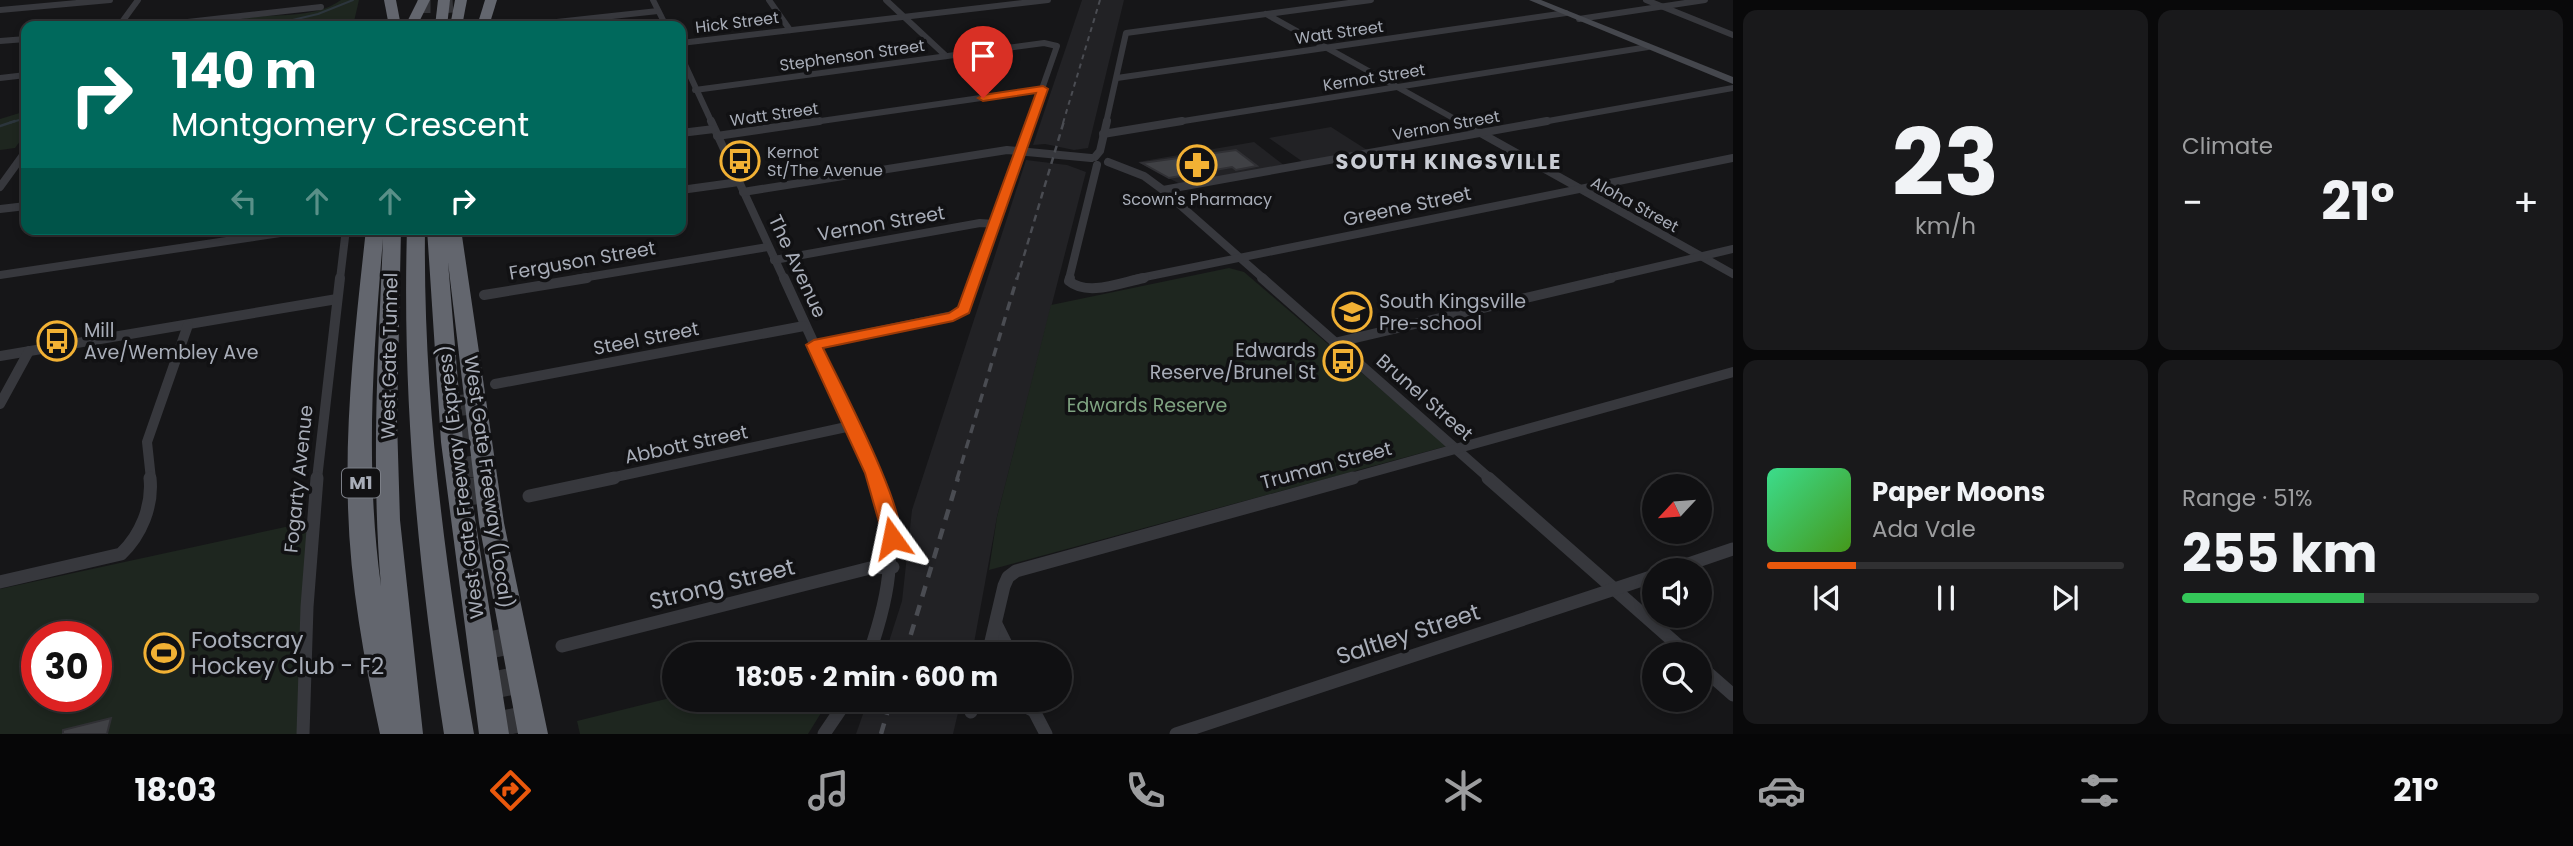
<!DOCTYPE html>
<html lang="en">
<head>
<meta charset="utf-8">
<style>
	:root { --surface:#101012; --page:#19191b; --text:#f1f3f6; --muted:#9c9d9f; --line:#303032; --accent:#ea580c }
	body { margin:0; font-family:Poppins,sans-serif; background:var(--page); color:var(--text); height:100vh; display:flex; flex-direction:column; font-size:26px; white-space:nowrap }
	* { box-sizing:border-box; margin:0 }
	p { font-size:23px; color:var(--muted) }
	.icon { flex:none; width:38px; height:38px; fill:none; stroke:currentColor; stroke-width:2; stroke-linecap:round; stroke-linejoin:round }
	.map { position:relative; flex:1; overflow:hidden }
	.side { display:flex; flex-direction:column; gap:10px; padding:10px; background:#09090a; width:840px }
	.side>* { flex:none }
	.top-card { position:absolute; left:21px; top:21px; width:665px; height:214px; border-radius:14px; box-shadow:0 4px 10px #0003,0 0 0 2px var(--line); background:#00695c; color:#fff; overflow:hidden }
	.needle { width:46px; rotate:244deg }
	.controls { position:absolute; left:1642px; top:474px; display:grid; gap:14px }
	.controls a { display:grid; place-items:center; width:70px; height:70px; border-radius:50%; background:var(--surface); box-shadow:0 4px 10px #0003,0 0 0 2px var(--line); font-size:35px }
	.speed { position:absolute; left:21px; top:621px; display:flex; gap:14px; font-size:35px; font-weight:700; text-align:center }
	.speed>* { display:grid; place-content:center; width:91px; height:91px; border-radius:50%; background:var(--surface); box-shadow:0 4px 10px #0003,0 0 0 2px var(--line); line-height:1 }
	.speed .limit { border:10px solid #d22; background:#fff; color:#111 }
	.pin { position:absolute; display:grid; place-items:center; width:60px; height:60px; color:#fff; margin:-72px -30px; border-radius:50% 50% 50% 0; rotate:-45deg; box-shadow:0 0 7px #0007 }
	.pin .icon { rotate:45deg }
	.me { position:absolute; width:77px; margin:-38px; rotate:348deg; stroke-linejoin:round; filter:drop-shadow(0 0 5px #0008) }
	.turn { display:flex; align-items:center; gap:24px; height:147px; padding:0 35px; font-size:32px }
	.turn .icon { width:91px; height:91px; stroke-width:2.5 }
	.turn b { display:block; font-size:49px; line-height:60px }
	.lanes { display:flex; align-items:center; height:66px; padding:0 35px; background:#0003; justify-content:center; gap:35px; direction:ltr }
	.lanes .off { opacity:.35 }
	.big { font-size:52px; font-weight:700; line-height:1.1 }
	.side .tile { flex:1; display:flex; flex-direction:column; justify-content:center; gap:10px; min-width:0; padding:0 24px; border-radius:14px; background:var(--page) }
	.side .dial { align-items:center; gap:0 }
	.dial b { font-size:91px; line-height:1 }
	.song { display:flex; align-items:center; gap:21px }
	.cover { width:84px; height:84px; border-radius:10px; background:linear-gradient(135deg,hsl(150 70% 55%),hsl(100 70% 35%)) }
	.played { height:7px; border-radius:4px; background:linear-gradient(90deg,var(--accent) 25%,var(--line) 25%) }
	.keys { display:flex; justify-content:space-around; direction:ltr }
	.heat { display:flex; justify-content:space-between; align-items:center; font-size:38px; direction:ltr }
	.charge { height:10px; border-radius:5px; background:linear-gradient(90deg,#34c759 51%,var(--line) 0) }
	.side .tiles { flex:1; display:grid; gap:10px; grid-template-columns:repeat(2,1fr) }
	.trip { position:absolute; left:662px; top:642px; width:410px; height:70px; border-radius:35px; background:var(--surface); box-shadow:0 4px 10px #0003,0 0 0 2px var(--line); font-weight:700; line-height:70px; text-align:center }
	.dock { display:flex; height:112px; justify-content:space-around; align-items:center; background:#060607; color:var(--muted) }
	.dock .icon { width:49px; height:49px }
	.dock .on { color:var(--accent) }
	.dock b { font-size:32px; color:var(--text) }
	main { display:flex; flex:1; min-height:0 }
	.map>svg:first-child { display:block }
	.built { fill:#222225 }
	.green { fill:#1e261f; fill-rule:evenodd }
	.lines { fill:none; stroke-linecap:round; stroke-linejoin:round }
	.stream-far1 { stroke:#2c353c; stroke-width:2 }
	.stream { stroke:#2c353c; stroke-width:2.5 }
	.building { fill:#404145; stroke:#303034; stroke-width:2 }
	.highway-tunnel-far2 { stroke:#333438; stroke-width:13; stroke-dasharray:13 6; stroke-linecap:butt }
	.highway-tunnel-far1 { stroke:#333438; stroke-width:21; stroke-dasharray:21 10; stroke-linecap:butt }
	.highway-tunnel { stroke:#333438; stroke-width:27; stroke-dasharray:27 13; stroke-linecap:butt }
	.street-far3 { stroke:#37383d; stroke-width:6 }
	.street-far2 { stroke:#37383d; stroke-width:8 }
	.street-far1 { stroke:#37383d; stroke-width:10 }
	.street { stroke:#37383d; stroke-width:13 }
	.secondary { fill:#45474d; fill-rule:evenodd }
	.highway { fill:#63666e; fill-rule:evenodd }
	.rail-far3 { stroke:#4a4c52; stroke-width:2; stroke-dasharray:5 4.5; stroke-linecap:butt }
	.rail-far2 { stroke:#4a4c52; stroke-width:2.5; stroke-dasharray:7 5; stroke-linecap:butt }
	.rail-far1 { stroke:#4a4c52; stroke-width:3.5; stroke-dasharray:9 7; stroke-linecap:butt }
	.rail { stroke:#4a4c52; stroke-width:4.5; stroke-dasharray:11 9; stroke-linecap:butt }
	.route { fill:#ea580c; stroke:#983908; stroke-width:2 }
	.labels { text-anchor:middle; stroke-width:7; stroke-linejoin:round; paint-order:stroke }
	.far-street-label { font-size:16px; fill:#a8adb8; stroke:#111113 }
	.far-poi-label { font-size:16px; fill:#a8adb8; stroke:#111113; text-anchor:start }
	.shield { fill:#111113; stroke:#7b7e86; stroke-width:2 }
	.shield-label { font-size:18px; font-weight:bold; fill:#a8adb8 }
	.street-label { font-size:19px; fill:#a8adb8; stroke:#111113 }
	.poi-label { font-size:19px; fill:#a8adb8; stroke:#111113; text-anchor:start }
	.park-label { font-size:19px; fill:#7fa381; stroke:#111113 }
	.far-district-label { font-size:21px; font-weight:bold; letter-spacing:2px; fill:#c9ccd4; stroke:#111113 }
	.near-street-label { font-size:23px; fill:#a8adb8; stroke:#111113 }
	.near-poi-label { font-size:23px; fill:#a8adb8; stroke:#111113; text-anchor:start }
</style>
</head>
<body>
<main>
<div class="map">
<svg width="1733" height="734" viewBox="0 0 1733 734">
	<rect width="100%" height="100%" fill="#161618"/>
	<!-- built -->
	<g class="built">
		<polygon points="1082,0 1124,0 1088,148 1074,150 1045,144 1033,145"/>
		<polygon points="1331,127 1367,150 1303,162 1269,138"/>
		<polygon points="1254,142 1285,166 1182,185 1138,162"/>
		<polygon points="1026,160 1067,165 1086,172 997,517 972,654 885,654 902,601 912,510"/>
		<polygon points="868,700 961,700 953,734 856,734"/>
	</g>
	<!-- green -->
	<g class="green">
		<path d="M341,0H359L353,26H220C257,7 306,25 341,0Z"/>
		<polygon points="26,111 26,133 15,148 0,150 0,119"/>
		<polygon points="1229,268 1244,272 1447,446 989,570 997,517 1051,305"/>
		<path d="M313,521L303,734H0V589ZM37,637H96V696H37Z"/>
		<polygon points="674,697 674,700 829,700 808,734 580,734 577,721"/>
	</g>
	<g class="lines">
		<!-- stream-far1 -->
		<g class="stream-far1">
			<polyline points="267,26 318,14 353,0"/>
			<polyline points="9,123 26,118"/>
		</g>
		<!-- stream -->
		<polyline class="stream" points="0,126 15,121"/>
	</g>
	<!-- building -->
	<g class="building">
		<polygon points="1236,150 1257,166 1236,170 1232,167 1169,178 1142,163"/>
		<polygon points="111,718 107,734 63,734 63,730"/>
	</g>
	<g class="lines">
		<!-- highway-tunnel-far2 -->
		<g class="highway-tunnel-far2">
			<polyline points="424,0 424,26"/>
			<polyline points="446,0 448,26"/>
		</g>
		<!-- highway-tunnel-far1 -->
		<polyline class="highway-tunnel-far1" points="459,395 469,479"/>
		<!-- highway-tunnel -->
		<g class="highway-tunnel">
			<polyline points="469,478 472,506"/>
			<polyline points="491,631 513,734"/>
		</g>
		<!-- street-far3 -->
		<g class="street-far3">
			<polyline points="653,0 666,26"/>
			<polyline points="769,0 790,30"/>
			<polyline points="886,0 946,56"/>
			<polyline points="1646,0 1733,35"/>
			<polyline points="0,10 110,0"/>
			<polyline points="1266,14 1462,123"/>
			<polyline points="1579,19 1705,0"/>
			<polyline points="119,26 138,0"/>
			<polyline points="152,26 321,7"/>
			<polyline points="520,26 658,11"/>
			<polyline points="0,41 26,39"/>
			<polyline points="681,43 1048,0"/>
			<polyline points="681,56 712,123"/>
			<polyline points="0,78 26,75"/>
			<polyline points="1117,78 1566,13"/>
			<polyline points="695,90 1044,43 1057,46 1030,123"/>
			<polyline points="807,123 1043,89"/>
			<polyline points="1106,123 1126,33 1371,0"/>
			<polyline points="1171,123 1648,47"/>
			<polyline points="1537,123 1733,88"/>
		</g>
		<!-- street-far2 -->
		<g class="street-far2">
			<polyline points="711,121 784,279"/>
			<polyline points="1459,121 1733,274"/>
			<polyline points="681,133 714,129"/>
			<polyline points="1103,134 1182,121"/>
			<polyline points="717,136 819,121"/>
			<polyline points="1095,157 1100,151 1107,121"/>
			<polyline points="1108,162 1144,176 1163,190 1264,279"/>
			<polyline points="0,187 26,151"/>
			<polyline points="681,190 739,182"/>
			<polyline points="1163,190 1547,121"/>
			<polyline points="743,192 1007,150 1091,158"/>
			<polyline points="0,209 26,206"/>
			<polyline points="774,260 980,223 995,224"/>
			<polyline points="0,275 307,229"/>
			<polyline points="340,279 346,229"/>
			<polyline points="576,279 768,247"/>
			<polyline points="974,279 1030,121"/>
			<polyline points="1069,279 1097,165"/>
			<polyline points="1135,279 1733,158"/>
			<polyline points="1604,279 1733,249"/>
		</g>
		<!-- street-far1 -->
		<g class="street-far1">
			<polyline points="784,278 876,479"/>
			<path d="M1070,278L1069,281C1088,297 1122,282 1144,278"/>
			<polyline points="1262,278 1490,479"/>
			<polyline points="484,295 587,278"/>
			<polyline points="1334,343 1611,278"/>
			<polyline points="814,345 953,316 964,309 975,278"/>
			<polyline points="0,356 337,299"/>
			<polyline points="495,384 804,326"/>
			<polyline points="0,404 29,351"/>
			<polyline points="151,479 147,442 188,325"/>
			<polyline points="317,479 340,278"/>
			<polyline points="606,479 851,426"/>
			<polyline points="1347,479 1733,372"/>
		</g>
		<!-- street -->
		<g class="street">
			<polyline points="1488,478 1688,654"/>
			<polyline points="529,496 614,478"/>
			<polyline points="1671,570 1733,549"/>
			<path d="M0,582L121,554C141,535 153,506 150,478"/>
			<polyline points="996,624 1011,654"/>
			<polyline points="562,646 870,568 893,567"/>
			<path d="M869,654C892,588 898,545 875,478"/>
			<polyline points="988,654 1004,586 1008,577 1016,571 1353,478"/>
			<polyline points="1699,665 1733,695"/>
			<polyline points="1013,700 1034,711"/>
			<polyline points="1034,700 1034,711 1046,734"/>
			<polyline points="971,712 975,700"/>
			<polyline points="303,734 307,607 317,478"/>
			<polyline points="824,734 847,700"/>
			<polyline points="1176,734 1654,576"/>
		</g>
		<!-- secondary -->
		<polygon class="secondary" points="1529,0 1541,0 1733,77 1733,84"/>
		<!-- highway -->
		<g class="highway">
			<polygon points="384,0 396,0 401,26 389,26"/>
			<polygon points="418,0 430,0 417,26 405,26"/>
			<polygon points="438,0 450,0 447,26 435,26"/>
			<polygon points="455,0 467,0 462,26 450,26"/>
			<polygon points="485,0 497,0 489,26 477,26"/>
			<path d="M366,229H401L397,421L400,520L423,734H380C364,659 350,583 348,507C345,414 356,321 366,229ZM383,239C378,355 371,470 381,586C365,470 373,355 383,239Z"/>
			<path d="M407,229H425C423,400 445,566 474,734H444C418,566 402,399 407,229Z"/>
			<polygon points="427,229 461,229 504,523 548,734 518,734 479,523 448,262 463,442 509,734 479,734 441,442"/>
		</g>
		<!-- rail-far3 -->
		<polyline class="rail-far3" points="1063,123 1100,0"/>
		<!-- rail-far2 -->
		<polyline class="rail-far2" points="1017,279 1064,121"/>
		<!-- rail-far1 -->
		<polyline class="rail-far1" points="957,479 1017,278"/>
		<!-- rail -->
		<g class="rail">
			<polyline points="905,654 958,478"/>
			<polyline points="881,734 891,700"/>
		</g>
	</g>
	<!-- route -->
	<path class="route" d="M1043,86L1048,89L969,313L953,321L823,348C837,378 912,518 899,543L892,545L885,543L865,473L806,345L814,340L949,313L958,307L1036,93L983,101L978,98L983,95Z"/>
	<!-- icons -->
	<defs>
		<g id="bus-ring" transform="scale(2.0125)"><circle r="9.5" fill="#111113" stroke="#f2b134" stroke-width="1.5"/><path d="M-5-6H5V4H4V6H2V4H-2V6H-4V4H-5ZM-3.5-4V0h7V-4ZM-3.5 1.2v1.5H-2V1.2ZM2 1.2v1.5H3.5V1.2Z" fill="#f2b134"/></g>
		<g id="pharmacy-ring" transform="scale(2.0125)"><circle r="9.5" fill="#111113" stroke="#f2b134" stroke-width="1.5"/><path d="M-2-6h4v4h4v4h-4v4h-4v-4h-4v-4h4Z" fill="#f2b134"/></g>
		<g id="school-ring" transform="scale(2.0125)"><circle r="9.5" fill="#111113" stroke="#f2b134" stroke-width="1.5"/><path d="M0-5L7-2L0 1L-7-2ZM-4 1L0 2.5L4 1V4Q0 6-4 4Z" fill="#f2b134"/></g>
		<g id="stadium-ring" transform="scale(2.0125)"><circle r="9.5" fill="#111113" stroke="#f2b134" stroke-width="1.5"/><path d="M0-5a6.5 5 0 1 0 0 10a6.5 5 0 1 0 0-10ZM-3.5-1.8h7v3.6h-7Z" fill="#f2b134"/></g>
	</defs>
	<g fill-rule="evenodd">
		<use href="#bus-ring" x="740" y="161"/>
		<use href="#pharmacy-ring" x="1197" y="165"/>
		<use href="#school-ring" x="1352" y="312"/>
		<use href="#bus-ring" x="57" y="341"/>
		<use href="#bus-ring" x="1343" y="361"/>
		<use href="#stadium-ring" x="164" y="653"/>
	</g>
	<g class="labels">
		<!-- far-street labels -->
		<g class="far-street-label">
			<text transform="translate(737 22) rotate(-7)" y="6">Hick Street</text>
			<text transform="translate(1339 32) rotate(-8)" y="6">Watt Street</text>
			<text transform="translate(852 55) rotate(-8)" y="6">Stephenson Street</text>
			<text transform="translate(1374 77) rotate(-9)" y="6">Kernot Street</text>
			<text transform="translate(774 114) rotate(-8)" y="6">Watt Street</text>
			<text transform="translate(1446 125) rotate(-10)" y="6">Vernon Street</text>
			<text transform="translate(1635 204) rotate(29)" y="6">Aloha Street</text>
		</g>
		<!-- far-poi labels -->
		<g class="far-poi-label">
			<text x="767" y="158">Kernot<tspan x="767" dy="18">St/The Avenue</tspan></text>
			<text x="1197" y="205" text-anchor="middle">Scown's Pharmacy</text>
		</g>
		<!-- shield labels -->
		<rect class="shield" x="342" y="468.5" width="38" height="29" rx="5"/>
		<g class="shield-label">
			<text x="361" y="489">M1</text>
		</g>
		<!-- street labels -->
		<g class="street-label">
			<text transform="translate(1407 206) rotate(-12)" y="7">Greene Street</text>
			<text transform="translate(881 223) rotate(-10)" y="7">Vernon Street</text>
			<text transform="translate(582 260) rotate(-10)" y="7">Ferguson Street</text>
			<text transform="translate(798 266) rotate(65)" y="7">The Avenue</text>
			<text transform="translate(646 338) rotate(-11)" y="7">Steel Street</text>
			<text transform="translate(389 356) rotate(-89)" y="7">West Gate Tunnel</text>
			<text transform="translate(1425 397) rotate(41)" y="7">Brunel Street</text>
			<text transform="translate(686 444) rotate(-12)" y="7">Abbott Street</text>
			<text transform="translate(1326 465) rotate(-15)" y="7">Truman Street</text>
			<text transform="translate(298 479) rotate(-84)" y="7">Fogarty Avenue</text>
			<text transform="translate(460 482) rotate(-97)" y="7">West Gate Freeway (Express)</text>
			<text transform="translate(489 482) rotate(82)" y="7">West Gate Freeway (Local)</text>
		</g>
		<!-- poi labels -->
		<g class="poi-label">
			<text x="1379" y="308">South Kingsville<tspan x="1379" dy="22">Pre-school</tspan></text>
			<text x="84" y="337">Mill<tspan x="84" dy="22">Ave/Wembley Ave</tspan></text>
			<text x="1316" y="357" text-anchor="end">Edwards<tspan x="1316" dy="22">Reserve/Brunel St</tspan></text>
		</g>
		<!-- park labels -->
		<g class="park-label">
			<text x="1147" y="412">Edwards Reserve</text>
		</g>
		<!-- far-district labels -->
		<g class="far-district-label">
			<text x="1449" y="169">SOUTH KINGSVILLE</text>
		</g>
		<!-- near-street labels -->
		<g class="near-street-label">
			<text transform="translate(722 584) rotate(-14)" y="8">Strong Street</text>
			<text transform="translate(1408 634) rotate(-18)" y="8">Saltley Street</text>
		</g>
		<!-- near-poi labels -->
		<g class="near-poi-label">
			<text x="191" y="648">Footscray<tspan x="191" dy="26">Hockey Club - F2</tspan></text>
		</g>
	</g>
</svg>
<div class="controls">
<a><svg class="needle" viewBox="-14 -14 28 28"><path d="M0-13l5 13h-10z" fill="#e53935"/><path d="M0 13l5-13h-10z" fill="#9c9d9f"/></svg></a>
<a><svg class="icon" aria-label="sound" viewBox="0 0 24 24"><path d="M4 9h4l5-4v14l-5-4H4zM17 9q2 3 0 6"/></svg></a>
<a><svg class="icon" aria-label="search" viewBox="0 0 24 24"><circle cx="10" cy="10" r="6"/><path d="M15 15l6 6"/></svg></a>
</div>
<div class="speed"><div class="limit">30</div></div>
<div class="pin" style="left:983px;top:98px;background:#d93025"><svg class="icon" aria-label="arrive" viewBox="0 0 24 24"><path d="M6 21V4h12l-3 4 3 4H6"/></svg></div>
<svg class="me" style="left:892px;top:538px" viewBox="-20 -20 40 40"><path d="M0-17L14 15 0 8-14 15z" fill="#ea580c" stroke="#fff" stroke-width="4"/></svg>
<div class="trip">18:05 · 2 min · 600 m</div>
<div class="top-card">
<div class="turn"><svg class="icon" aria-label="right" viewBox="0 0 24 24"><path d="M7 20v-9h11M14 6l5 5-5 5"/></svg><div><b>140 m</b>Montgomery Crescent</div></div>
<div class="lanes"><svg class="icon off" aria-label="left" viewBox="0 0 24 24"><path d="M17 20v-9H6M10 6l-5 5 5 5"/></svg><svg class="icon off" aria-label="ahead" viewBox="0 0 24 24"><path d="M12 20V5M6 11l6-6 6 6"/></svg><svg class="icon off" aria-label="ahead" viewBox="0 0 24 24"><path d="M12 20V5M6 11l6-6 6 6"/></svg><svg class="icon" aria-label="right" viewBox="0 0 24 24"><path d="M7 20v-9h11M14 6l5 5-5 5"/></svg></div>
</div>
</div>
<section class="side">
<div class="tiles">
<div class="tile dial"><b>23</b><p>km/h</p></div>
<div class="tile"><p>Climate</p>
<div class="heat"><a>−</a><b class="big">21°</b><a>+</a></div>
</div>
<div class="tile">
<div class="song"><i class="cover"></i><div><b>Paper Moons</b><p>Ada Vale</p></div></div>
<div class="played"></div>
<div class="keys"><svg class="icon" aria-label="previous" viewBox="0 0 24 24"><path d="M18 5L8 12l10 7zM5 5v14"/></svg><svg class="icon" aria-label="pause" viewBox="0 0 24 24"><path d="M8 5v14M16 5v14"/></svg><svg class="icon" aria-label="next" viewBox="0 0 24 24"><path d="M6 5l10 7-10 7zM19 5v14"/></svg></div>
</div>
<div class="tile"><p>Range · 51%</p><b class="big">255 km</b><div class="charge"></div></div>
</div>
</section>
</main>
<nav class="dock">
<b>18:03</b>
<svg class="icon on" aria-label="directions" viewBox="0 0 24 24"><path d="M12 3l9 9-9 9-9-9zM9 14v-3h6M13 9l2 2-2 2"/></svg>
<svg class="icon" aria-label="music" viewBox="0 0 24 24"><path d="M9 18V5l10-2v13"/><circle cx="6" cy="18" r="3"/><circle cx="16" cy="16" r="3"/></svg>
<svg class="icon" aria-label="phone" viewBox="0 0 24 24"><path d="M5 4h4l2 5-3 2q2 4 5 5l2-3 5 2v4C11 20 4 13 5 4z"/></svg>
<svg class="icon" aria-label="climate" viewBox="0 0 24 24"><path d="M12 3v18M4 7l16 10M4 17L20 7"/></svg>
<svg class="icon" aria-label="car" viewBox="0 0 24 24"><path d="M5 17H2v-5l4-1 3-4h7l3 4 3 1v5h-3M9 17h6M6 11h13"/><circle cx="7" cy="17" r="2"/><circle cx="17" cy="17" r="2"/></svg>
<svg class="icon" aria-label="filters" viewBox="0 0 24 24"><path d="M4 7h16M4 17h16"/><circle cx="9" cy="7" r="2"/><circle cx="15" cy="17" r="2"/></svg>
<b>21°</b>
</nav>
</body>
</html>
